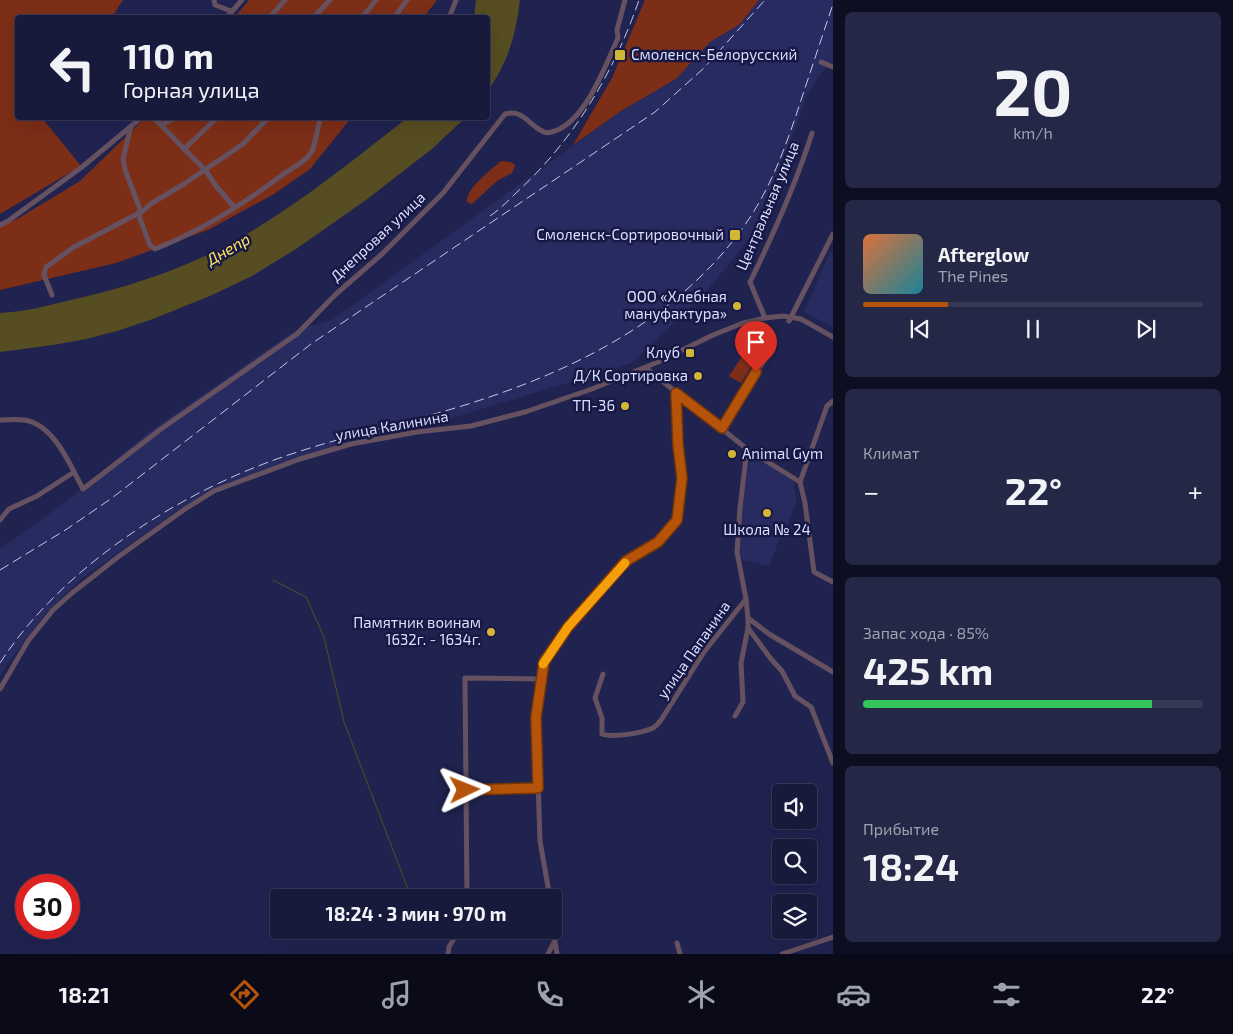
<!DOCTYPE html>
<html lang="ru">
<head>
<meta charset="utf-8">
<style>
	:root { --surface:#181a3c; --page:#252747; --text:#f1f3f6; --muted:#9fa1af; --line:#363856; --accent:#b45309 }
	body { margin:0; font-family:"Exo 2",sans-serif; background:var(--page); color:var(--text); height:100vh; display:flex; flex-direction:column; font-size:19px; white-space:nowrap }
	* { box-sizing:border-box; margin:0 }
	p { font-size:16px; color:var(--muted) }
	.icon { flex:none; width:28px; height:28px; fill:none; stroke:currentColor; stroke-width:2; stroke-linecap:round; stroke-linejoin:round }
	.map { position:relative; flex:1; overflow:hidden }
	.sheet { display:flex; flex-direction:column; gap:12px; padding:12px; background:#0d0e21; width:400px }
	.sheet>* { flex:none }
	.guide { position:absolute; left:15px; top:15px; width:475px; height:105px; border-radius:5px; box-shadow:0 5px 20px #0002,0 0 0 1px var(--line); background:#181a3c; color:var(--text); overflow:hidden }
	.buttons { position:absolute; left:772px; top:784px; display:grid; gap:10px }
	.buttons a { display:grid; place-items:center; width:45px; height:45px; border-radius:5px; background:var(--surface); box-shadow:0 5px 20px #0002,0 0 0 1px var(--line); font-size:25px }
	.speed { position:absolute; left:15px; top:874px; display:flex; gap:10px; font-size:25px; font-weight:700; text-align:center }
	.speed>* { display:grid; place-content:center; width:65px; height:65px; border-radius:50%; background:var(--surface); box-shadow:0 5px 20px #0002,0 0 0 1px var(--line); line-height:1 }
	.speed .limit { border:8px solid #d22; background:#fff; color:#111 }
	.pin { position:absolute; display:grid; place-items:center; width:42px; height:42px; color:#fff; margin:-51px -21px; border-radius:50% 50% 50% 0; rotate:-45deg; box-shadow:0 0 5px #0007 }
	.pin .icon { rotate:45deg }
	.me { position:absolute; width:55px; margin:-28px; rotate:88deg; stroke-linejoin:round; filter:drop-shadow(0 0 4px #0008) }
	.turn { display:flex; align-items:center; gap:18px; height:105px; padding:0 25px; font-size:22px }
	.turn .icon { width:65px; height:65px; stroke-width:2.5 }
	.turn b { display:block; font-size:35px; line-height:42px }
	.big { font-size:38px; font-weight:700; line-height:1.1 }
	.sheet .card { flex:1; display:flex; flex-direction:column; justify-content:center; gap:8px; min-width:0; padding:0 18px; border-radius:8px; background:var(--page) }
	.sheet .dial { align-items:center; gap:0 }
	.dial b { font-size:65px; line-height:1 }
	.song { display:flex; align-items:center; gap:15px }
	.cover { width:60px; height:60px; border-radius:8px; background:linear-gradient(135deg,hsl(20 70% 55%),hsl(190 70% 35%)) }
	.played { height:5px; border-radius:2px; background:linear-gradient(90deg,var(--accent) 25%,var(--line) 25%) }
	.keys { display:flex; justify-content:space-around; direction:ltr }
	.heat { display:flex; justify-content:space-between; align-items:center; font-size:28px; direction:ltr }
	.charge { height:8px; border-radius:4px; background:linear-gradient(90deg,#34c759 85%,var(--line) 0) }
	.trip { position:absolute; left:270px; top:889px; width:292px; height:50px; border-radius:5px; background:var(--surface); box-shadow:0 5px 20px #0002,0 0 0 1px var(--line); font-weight:700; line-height:50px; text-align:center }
	.tab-bar { display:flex; height:80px; justify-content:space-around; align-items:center; background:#0a0a18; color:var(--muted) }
	.tab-bar .icon { width:35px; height:35px }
	.tab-bar .selected { color:var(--accent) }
	.tab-bar b { font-size:22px; color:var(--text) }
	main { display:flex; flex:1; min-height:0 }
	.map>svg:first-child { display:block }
	.built { fill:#282b60 }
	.green { fill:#7d2e17 }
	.water { fill:#574d22 }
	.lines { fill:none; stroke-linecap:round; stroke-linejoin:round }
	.stream { stroke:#574d22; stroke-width:1 }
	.minor { stroke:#665160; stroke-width:5 }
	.rail { stroke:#c3c7e7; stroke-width:1; stroke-dasharray:10 5; stroke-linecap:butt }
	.route-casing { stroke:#753606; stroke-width:12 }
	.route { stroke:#b45309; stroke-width:9 }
	.slow { stroke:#f59e0b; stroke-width:9 }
	.poi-dot { fill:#d2b736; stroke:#171845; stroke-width:2 }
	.labels { text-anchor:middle; stroke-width:5; stroke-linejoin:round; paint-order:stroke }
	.poi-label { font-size:15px; fill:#dadffd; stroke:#171845; text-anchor:end }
	.street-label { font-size:15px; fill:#dadffd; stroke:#171845 }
	.water-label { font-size:16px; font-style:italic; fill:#fee15d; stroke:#171845 }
</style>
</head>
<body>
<main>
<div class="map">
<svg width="833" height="954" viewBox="0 0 833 954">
	<rect width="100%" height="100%" fill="#202350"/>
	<!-- built -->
	<g class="built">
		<polygon points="759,0 833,0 833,60 821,73 808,92 773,191 749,239 706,292 632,363 413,430 364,437 350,441 214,490 181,508 81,579 45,614 7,664 0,677 0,549 67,501 146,434 294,331 332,320 621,111 676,79 710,42 740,24"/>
		<polygon points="830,252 833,253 833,327 804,312"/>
		<polygon points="750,453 794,481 796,502 788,523 784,528 769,566 743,560 738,551 743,502"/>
	</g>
	<!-- green -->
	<g class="green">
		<polygon points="0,0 123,0 114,14 119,17 18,18 18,118 42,118 81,166 0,214"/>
		<polygon points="249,0 437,0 424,17 234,18"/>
		<polygon points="645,0 759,0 740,24 710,42 676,79 621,111 573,145 612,78"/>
		<polygon points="145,118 351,118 310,169 274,194 208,230 116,263 0,290 0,227 19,218 80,181"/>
		<path d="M501,161C506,162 514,161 515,166L512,173L497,181L472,204L467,202C466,188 491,170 501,161Z"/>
		<polygon points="743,355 754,362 741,383 729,376"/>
	</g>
	<!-- water -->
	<g class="water">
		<path d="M476,0H520C515,38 509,59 488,91V18L474,17Z"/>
		<path d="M407,118H465L433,148L366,200L296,249L252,276L212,295L153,319L117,331L86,339L53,345L0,352V313C25,312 50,305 75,299C134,286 195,265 247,234C304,200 356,158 407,118Z"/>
	</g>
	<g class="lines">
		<!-- stream -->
		<polyline class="stream" points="273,580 306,597 324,637 344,722 411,897"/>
		<!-- minor -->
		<g class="minor">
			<polyline points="214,0 215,5 231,11"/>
			<polyline points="226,18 242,0"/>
			<polyline points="269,18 285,0"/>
			<polyline points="313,18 330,0"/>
			<polyline points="362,18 376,0"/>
			<polyline points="394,18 407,0"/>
			<polyline points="449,18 456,0"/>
			<polyline points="821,62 833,67"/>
			<polyline points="154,118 206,171 216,186 234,207"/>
			<polyline points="162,125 174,118"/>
			<path d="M131,126L123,159L125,170L140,209V219L150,245L155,249C202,231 245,203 285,173C294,167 307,161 312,151C316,142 317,128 321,118"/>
			<polyline points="184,149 217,118"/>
			<polyline points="0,225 8,221 82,167 141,118"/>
			<polyline points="52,295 44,275 46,267 74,247 143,211 152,203 184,184 243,144 268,118"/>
			<path d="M765,318L750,282C774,233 796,184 812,133"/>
			<polyline points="789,321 833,234"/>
			<polyline points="833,401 827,406 800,482 805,503 814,572 833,582"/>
			<path d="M0,420C8,420 16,419 24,420C54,424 70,465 83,489L161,429L297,334L336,294L382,254L443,193L505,114C524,109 529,126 544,132C548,134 551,132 555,131C586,120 605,66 618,38L617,30L625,0"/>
			<polyline points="722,428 772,348"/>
			<polyline points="747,449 800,482"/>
			<polyline points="0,520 9,509 37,496 74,472"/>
			<polyline points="746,599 748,618 769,634 833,672"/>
			<polyline points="748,618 748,628 771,659 782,671 795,696 811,707 833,763"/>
			<path d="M603,674L595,698L602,718V734C613,738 642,733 653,728C656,726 659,723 661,720L704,652L746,599L737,552L740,508L747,449L646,368"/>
			<polyline points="0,689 28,641 53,610 72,593 118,557 185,509 214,491 300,459 351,444 417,432 471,426 525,412 592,389 658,362 713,335 743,323 765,318 783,316 801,319 833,337"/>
			<polyline points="735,716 743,702 741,663 748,628"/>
			<polyline points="465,791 538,788"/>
			<polyline points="467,898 465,678 541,679"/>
			<polyline points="550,898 540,841 536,717 544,662 568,627 626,561 658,542 677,520 682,478 678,445 676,393"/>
			<polyline points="553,930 557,954"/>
			<polyline points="677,943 680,954"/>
			<polyline points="448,954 449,947 459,930"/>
			<polyline points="548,954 554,942"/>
			<polyline points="782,954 833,937"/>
		</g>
		<!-- rail -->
		<g class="rail">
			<path d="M490,216C500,209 508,201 516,193C573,141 614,73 639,0"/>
			<polyline points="0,570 67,529 112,498 311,344 655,112 704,68 765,0"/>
			<path d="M0,663C59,572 166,501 266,463C324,441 386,428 445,411C555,379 664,330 736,237C772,191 788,140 806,85C815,58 824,31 833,4"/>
		</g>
	</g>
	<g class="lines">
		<!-- route casing -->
		<g class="route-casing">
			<polyline id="route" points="465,790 538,788 536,717 544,662 568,627 626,561 658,542 677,520 682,478 678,445 676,393 722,428 756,372"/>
		</g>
		<!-- route -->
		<use href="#route" class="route"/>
		<!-- slow -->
		<polyline class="slow" points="543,664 568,627 625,563"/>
	</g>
	<!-- markers -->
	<g class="poi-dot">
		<rect x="614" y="49" width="12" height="12" rx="2.5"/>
		<rect x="729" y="229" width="12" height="12" rx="2.5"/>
		<circle cx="737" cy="306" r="5"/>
		<rect x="685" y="348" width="10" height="10" rx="2.5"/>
		<circle cx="698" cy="376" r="5"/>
		<circle cx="625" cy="406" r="5"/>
		<circle cx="732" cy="454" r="5"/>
		<circle cx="767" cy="513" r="5"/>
		<circle cx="491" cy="632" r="5"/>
	</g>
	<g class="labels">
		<!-- poi labels -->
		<g class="poi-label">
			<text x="631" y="60" text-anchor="start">Смоленск-Белорусский</text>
			<text x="724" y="240">Смоленск-Сортировочный</text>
			<text x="727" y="302">ООО «Хлебная<tspan x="727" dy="17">мануфактура»</tspan></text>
			<text x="680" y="358">Клуб</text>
			<text x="688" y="381">Д/К Сортировка</text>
			<text x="615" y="411">ТП-36</text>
			<text x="742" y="459" text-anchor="start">Animal Gym</text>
			<text x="767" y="535" text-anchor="middle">Школа № 24</text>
			<text x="481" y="628">Памятник воинам<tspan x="481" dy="17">1632г. - 1634г.</tspan></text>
		</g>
		<!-- street labels -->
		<g class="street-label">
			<text transform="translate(768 206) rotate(-67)" y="5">Центральная улица</text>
			<text transform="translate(378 237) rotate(-43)" y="5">Днепровая улица</text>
			<text transform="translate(392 426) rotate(-10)" y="5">улица Калинина</text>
			<text transform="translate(694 650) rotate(-55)" y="5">улица Папанина</text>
		</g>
		<!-- water labels -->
		<g class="water-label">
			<text transform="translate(228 249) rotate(-30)" y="6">Днепр</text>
		</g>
	</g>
</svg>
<div class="buttons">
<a><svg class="icon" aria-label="sound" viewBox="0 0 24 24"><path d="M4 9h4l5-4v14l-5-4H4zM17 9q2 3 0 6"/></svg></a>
<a><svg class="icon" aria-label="search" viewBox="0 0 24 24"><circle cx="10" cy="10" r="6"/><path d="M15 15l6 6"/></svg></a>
<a><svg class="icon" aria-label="layers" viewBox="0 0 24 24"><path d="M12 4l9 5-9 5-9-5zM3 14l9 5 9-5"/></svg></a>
</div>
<div class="speed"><div class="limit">30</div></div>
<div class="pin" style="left:756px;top:372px;background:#d93025"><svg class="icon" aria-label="arrive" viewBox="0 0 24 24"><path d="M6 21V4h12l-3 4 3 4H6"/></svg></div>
<svg class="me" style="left:465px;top:790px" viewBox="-20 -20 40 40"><path d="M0-17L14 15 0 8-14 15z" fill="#b45309" stroke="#fff" stroke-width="4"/></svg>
<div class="trip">18:24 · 3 мин · 970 m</div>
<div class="guide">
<div class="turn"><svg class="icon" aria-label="left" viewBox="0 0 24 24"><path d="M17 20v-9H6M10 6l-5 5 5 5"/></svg><div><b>110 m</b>Горная улица</div></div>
</div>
</div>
<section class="sheet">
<div class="card dial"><b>20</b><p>km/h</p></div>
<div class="card">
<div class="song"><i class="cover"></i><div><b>Afterglow</b><p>The Pines</p></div></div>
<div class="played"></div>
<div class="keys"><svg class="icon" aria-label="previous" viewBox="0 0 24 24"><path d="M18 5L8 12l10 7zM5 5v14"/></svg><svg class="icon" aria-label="pause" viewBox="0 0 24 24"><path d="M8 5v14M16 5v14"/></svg><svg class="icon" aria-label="next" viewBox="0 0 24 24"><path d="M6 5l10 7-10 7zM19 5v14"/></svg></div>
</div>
<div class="card"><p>Климат</p>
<div class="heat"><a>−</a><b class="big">22°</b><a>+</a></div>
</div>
<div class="card"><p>Запас хода · 85%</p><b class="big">425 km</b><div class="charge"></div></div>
<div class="card"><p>Прибытие</p><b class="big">18:24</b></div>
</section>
</main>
<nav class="tab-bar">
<b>18:21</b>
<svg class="icon selected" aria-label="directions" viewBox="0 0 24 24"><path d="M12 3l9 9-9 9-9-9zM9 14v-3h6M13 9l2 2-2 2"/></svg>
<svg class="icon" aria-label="music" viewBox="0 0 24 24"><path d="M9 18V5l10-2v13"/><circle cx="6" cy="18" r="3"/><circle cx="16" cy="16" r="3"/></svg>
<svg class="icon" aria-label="phone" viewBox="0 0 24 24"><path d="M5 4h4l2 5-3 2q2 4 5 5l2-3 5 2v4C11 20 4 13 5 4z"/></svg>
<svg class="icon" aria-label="climate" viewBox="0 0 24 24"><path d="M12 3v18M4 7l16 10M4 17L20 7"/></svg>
<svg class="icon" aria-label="car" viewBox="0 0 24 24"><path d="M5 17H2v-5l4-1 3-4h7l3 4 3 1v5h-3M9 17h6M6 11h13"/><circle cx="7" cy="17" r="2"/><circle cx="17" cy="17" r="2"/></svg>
<svg class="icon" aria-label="filters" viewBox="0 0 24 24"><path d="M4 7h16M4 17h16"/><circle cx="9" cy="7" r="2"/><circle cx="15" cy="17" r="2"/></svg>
<b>22°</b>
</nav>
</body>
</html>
